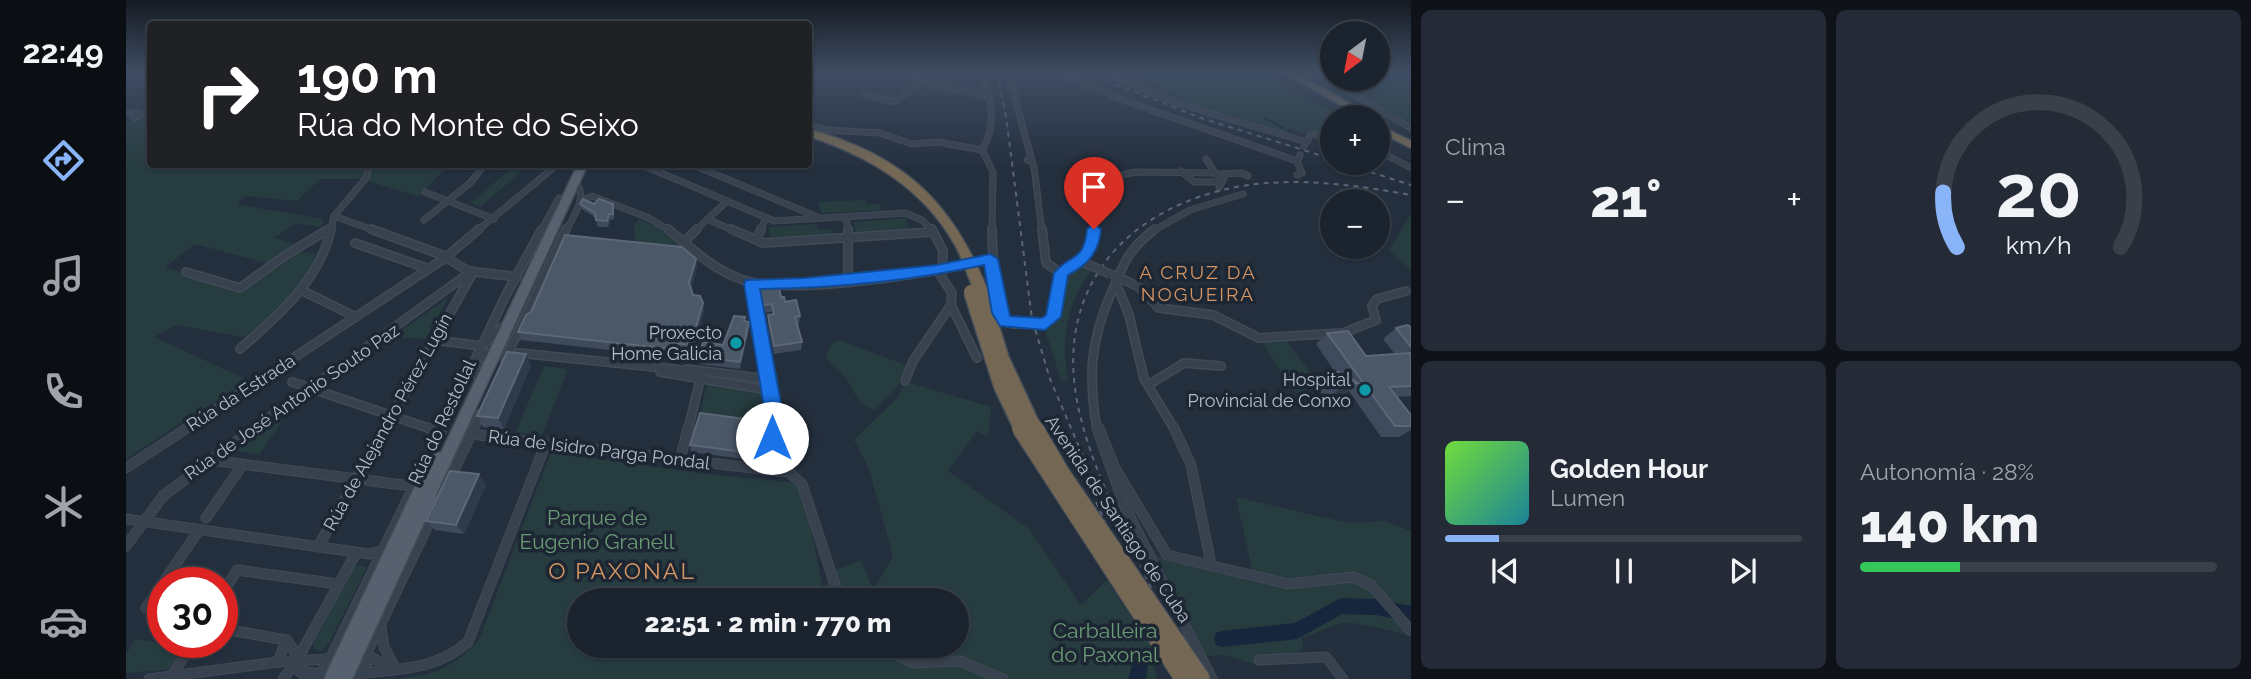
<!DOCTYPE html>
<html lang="es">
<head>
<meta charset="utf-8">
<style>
	:root { --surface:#1b232e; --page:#242b36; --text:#f1f3f6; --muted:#a0a4aa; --line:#39404a; --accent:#8ab4f8 }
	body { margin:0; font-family:Raleway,sans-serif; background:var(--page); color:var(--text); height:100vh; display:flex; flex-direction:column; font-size:26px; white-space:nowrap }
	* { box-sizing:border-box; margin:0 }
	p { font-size:23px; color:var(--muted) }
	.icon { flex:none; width:38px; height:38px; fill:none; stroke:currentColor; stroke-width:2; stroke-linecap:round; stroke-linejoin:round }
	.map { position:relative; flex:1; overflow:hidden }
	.drawer { display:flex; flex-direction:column; gap:10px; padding:10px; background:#0f1319; width:840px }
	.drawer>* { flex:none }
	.guide { position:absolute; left:21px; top:21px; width:665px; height:147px; border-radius:7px; box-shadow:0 2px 5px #0004,0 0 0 2px var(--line); background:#202124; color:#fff; overflow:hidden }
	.needle { width:46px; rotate:212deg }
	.controls { position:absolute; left:1194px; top:21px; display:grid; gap:14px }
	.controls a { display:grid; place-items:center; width:70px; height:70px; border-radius:50%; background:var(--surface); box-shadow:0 2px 5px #0004,0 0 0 2px var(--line); font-size:35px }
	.speed { position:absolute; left:21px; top:567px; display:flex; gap:14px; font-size:35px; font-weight:700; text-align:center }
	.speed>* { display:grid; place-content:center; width:91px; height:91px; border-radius:50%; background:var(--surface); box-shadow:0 2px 5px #0004,0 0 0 2px var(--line); line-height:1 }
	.speed .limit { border:10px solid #d22; background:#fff; color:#111 }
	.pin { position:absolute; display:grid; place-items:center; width:60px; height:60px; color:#fff; margin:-72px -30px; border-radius:50% 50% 50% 0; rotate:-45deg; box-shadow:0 0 7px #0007 }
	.pin .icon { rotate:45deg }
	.me { position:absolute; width:77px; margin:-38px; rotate:0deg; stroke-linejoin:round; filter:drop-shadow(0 0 5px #0008) }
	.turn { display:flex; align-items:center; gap:24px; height:147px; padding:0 35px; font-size:32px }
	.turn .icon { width:91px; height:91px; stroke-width:2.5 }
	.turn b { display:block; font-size:49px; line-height:60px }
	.big { font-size:52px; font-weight:800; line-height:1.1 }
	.drawer .tile { flex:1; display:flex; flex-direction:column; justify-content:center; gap:10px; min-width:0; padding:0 24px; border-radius:10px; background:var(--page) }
	.drawer .dial { align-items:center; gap:0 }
	.dial svg { height:182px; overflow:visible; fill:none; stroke:var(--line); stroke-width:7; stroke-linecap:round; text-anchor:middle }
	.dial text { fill:var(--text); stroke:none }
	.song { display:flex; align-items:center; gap:21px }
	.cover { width:84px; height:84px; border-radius:10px; background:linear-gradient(135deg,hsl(100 70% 55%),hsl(190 70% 35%)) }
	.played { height:7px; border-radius:4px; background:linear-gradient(90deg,var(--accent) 15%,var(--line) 15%) }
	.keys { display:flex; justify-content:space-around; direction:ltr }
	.heat { display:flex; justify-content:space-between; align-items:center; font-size:38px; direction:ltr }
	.charge { height:10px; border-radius:5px; background:linear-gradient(90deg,#34c759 28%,var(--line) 0) }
	.drawer .tiles { flex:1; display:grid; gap:10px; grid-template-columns:repeat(2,1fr) }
	.trip { position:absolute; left:441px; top:588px; width:402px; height:70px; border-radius:35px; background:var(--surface); box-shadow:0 2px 5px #0004,0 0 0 2px var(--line); font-weight:800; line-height:70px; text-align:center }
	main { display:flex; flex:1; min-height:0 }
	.menu { display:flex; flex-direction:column; width:126px; justify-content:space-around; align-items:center; background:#0b0e12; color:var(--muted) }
	.menu .icon { width:49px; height:49px }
	.menu .active { color:var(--accent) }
	.menu b { font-size:32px; color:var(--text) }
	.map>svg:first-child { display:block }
	.green { fill:#263c3f; fill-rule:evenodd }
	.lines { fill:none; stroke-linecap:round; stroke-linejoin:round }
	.stream { stroke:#17263c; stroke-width:2 }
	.river { fill:#17263c; fill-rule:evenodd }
	.street-far2-casing { stroke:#414a57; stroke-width:7 }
	.street-far1-casing { stroke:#414a57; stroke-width:10 }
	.street-casing { stroke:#414a57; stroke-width:11 }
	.primary-casing { stroke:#414a57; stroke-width:3 }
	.highway-casing { stroke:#434c59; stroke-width:3 }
	.street-far2 { stroke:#38414e; stroke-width:5 }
	.street-far1 { stroke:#38414e; stroke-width:7 }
	.street { stroke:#38414e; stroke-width:9 }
	.primary { fill:#56606e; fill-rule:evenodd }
	.highway { fill:#746855; fill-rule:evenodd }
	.rail { stroke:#5a6575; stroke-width:2; stroke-dasharray:5 5; stroke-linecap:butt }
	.street-bridge-casing { stroke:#414a57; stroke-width:10; stroke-linecap:butt }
	.primary-bridge-casing { stroke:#414a57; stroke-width:18; stroke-linecap:butt }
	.highway-bridge-far1-casing { stroke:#434c59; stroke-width:17; stroke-linecap:butt }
	.highway-bridge-casing { stroke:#434c59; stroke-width:20; stroke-linecap:butt }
	.street-bridge { stroke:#38414e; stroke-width:7 }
	.primary-bridge { stroke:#56606e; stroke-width:15 }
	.highway-bridge-far1 { stroke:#746855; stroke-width:14 }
	.highway-bridge { stroke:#746855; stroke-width:18 }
	.wall { fill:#3f4b5c }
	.shaded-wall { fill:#2f3b4b }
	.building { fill:#4b5868; stroke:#5c6777; stroke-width:2 }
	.route { fill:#1a73e8; stroke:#114b97; stroke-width:2 }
	.culture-dot { fill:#0f9aa8; stroke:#1d2633; stroke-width:2.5 }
	.labels { text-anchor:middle; stroke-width:7; stroke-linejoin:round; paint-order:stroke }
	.poi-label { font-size:18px; fill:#b4bcc9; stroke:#1d2633; text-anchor:end }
	.street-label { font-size:18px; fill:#b4bcc9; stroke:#1d2633 }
	.neighbourhood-label { font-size:19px; letter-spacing:2px; fill:#d59563; stroke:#1d2633 }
	.near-park-label { font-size:21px; fill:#6b9a76; stroke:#1d2633 }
	.near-neighbourhood-label { font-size:23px; letter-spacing:2px; fill:#d59563; stroke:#1d2633 }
</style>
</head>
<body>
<main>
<nav class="menu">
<b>22:49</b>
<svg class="icon active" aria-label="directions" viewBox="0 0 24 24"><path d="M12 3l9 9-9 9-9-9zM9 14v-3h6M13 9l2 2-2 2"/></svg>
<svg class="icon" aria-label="music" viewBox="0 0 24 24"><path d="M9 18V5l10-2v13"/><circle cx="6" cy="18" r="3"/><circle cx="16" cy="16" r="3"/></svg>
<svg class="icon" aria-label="phone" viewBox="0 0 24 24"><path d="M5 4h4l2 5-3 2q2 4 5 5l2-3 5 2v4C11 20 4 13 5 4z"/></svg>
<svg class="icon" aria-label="climate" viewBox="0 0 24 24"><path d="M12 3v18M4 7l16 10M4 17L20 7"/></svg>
<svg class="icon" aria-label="car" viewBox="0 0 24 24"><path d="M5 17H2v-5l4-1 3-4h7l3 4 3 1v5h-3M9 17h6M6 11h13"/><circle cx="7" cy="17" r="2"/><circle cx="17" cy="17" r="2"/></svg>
</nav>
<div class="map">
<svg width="1285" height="679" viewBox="0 0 1285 679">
	<rect width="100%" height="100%" fill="#242f3e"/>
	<!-- green -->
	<g class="green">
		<polygon points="1011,73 1137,73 1216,117 1206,117 1206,147 1164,128 1158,132 1106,115 1089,115 1054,101"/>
		<polygon points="1194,73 1206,73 1206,79 1251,79 1251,73 1285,73 1285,125"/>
		<polygon points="24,114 24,164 322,165 293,197 235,179 194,179 171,201 119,196 112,202 113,205 197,219 196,227 169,223 149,238 170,244 144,264 69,244 39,267 112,292 174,252 189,253 190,276 122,338 51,325 28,337 122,380 0,459 0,123"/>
		<polygon points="385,169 395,172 354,207 344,203"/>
		<polygon points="739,200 741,205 754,204 756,210 695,213 692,202"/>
		<polygon points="1285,214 1285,271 1263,250"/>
		<polygon points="780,218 784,230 730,233 727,222"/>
		<polygon points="513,219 531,227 558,248 509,243 508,225"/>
		<polygon points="691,224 692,230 706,229 707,234 644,238 643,227"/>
		<path d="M957,266L967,269C940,302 935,340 942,381L935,380L919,329L930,322L943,274Z"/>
		<polygon points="323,297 310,320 303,327 305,329 299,339 266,337"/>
		<path d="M713,340L782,366L769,390L748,410C729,405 726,382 714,371C707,365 702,363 700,354L708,341Z"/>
		<polygon points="1160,341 1189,378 1178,378 1176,383 1180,392 1174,393 1166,390 1136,342"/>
		<polygon points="418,366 442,369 416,435 390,432"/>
		<path d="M781,382L865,407L862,437L851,431L822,471L903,529L955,605L981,580L1027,650L1030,679H265C309,675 321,672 353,640L425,452L578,474L666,482L678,492L697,589L707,571L735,560L747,590L767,556L743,469L728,440L770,399ZM453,600H831V646H453Z"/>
		<polygon points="581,384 634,391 640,416 638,429 573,418"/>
		<polygon points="153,418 157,420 133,455 107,450"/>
		<path d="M1110,497L1222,523L1259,521L1285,531V636C1270,633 1231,621 1218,623C1203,625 1191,635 1176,637L1177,649L1172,654L1138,657L1132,665L1099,655L1081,656L1031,556L1129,582Z"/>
		<polygon points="231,565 241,567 203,643 195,651 189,650 187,645 189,641 225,571"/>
		<polygon points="10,639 58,647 42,670 0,673 0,654"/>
	</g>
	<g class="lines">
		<!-- stream -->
		<polyline class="stream" points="1139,118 1157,128"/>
		<!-- river -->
		<g class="river">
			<polygon points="1215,598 1250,599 1285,606 1285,622 1250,615 1216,614 1171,639 1096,647 1090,645 1088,639 1090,633 1096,631 1169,623"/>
			<polygon points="1014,657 1020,659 1022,665 1020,679 1002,679 1008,659"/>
		</g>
		<!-- street-far2 casing -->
		<g class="street-far2-casing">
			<g id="street-far2">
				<polyline points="786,73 795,82 863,97"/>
				<path d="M856,73C864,99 872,125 856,150"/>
				<polyline points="882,73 906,161"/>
				<polyline points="935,73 994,99 1171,161"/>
				<polyline points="982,73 1047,102 1181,142"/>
				<polyline points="1191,73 1285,128"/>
				<polyline points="737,94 768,102 795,82"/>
				<polyline points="0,113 11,113"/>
				<polyline points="7,118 24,111"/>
				<polyline points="682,124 701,130 754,133 786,144 812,142 856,150"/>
				<polyline points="1178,146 1185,134 1206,134"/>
				<polyline points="856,150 867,172 866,231"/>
				<polyline points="1251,150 1285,168"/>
				<polyline points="1080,159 1089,173 1098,178 1093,188"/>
				<polyline points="901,160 906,161 908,167 916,231"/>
				<polyline points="514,164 648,221 779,213 796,220 807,231"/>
				<polyline points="565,164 694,218"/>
				<polyline points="1055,171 1068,182 1096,182"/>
				<polyline points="1094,174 1116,173 1122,176"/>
				<polyline points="1171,175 1176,173 1171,161 1174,155"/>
				<polyline points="299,192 368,219"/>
				<polyline points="454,201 466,196 523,218 544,231"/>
				<polyline points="208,216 250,231"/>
				<polyline points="208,216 240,178 244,164"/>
				<polyline points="719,217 723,231"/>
				<polyline points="298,220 344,183 359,164"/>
				<polyline points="583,220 609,231"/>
				<polyline points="200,231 205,228"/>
				<polyline points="205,231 208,216"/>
				<polyline points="351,231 432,164"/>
				<polyline points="415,231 433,198"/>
				<path d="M440,231C447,216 464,195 448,182"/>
				<polyline points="569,231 601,201"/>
				<polyline points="634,231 640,218"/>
				<polyline points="967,231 964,192 968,181 1010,172 1089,173"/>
				<polyline points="1027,231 1064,210 1117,194"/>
			</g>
		</g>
		<!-- street-far1 casing -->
		<g class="street-far1-casing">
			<g id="street-far1">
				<polyline points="245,229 316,255 342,271 391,277"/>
				<path d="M542,229C564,247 585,268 612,278C654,296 771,277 819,269"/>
				<polyline points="605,229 637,243 807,232"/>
				<polyline points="806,229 817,251 816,270"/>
				<polyline points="866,229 868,287 879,322 887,324"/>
				<polyline points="916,229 920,263 935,273"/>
				<polyline points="630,240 635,229"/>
				<polyline points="558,242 571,229"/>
				<polyline points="229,243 303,269"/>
				<polyline points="60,272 114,288 160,255 203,229"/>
				<path d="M935,273C957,263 967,254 967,229"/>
				<polyline points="988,275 1013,287 1033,308 1087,315 1133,338 1217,333 1250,320 1246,306 1251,299 1280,291"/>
				<polyline points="722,279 722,229"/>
				<polyline points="625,283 648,414 646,430"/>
				<polyline points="990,283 1003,315 1018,379 1049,430"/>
				<polyline points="175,290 230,317"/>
				<polyline points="825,305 851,358"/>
				<polyline points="919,324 927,317 935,273"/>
				<polyline points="308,340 356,346 375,328"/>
				<path d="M114,349C151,317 194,280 205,229"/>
				<polyline points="393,353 548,369 562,372 574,380"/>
				<polyline points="379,360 440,229"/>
				<polyline points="561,369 641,379"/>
				<polyline points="534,372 643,390"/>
				<polyline points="351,375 349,362 361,353"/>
				<polyline points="779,381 787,361 825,305 826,293 811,270"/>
				<polyline points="166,382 308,430"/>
				<polyline points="1024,384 1058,363 1095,366"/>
				<polyline points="58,430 319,258 353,229"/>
				<polyline points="126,430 346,271"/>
				<polyline points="258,430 345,276"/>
				<polyline points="315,430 382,291 416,229"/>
				<polyline points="347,430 355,413"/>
				<polyline points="562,430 574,380"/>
				<path d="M971,430C962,376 964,341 986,291C999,261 1002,250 1029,229"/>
			</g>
		</g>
		<!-- street casing -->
		<g class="street-casing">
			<g id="street">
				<polyline points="303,428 315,432"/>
				<polyline points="647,428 642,470 663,472 676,484 714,600"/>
				<polyline points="971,428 998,505 1086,679"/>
				<polyline points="973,428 989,468 1041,555 1162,584 1228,577 1246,586 1285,631"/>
				<polyline points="1048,428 1065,465 1085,564"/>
				<polyline points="345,434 642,470"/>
				<polyline points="84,460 277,485 289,483"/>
				<polyline points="554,460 562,428"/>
				<polyline points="0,468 61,428"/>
				<polyline points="324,478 348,428"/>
				<polyline points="80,518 117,464"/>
				<polyline points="0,519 243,554 255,551"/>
				<polyline points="0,546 37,496 129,428"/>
				<polyline points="192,547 259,428"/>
				<polyline points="96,595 111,570 212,584"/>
				<polyline points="20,608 73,530"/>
				<polyline points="255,627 258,647 269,668"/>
				<path d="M109,631L160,640C170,648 173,667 179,679"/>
				<polyline points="752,646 788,663 834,661 877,679"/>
				<polyline points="241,652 306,517"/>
				<polyline points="207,653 316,428"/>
				<polyline points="242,656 268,668"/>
				<polyline points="1133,660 1200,657 1217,679"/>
				<polyline points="152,662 160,640"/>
				<polyline points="173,671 196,674"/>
				<path d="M237,673C276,669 311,669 342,642L420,443"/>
				<polyline points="47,674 67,642"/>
				<polyline points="23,679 152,662 202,659"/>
				<polyline points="157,679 170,662 230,553"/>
				<polyline points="193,679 202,658"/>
				<polyline points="231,679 241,664 239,649"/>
			</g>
		</g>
		<!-- primary casing -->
		<g class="primary-casing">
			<polygon id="primary" points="452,164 462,164 308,499 303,501 290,496 288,491 290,486 306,454 311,452 315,453"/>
		</g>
		<!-- highway casing -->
		<g class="highway-casing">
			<g id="highway">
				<polygon points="1158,73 1170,73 1248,117 1236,117"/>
				<polygon points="1251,124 1285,141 1285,148 1251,131"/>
				<path d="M682,129C777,155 826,201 862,291L860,294H850C842,279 838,261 829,245C797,188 743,156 682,136Z"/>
			</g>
		</g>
		<!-- street-far2 -->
		<use href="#street-far2" class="street-far2"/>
		<!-- street-far1 -->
		<use href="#street-far1" class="street-far1"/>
		<!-- street -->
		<use href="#street" class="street"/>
		<!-- primary -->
		<use href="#primary" class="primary"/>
		<!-- highway -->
		<use href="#highway" class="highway"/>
		<!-- rail -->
		<g class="rail">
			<polyline points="871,73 880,116 906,319 924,379 957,456"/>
			<polyline points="962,73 1072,117 1206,159"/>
			<polyline points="1216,163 1285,185"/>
			<polyline points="946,447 1048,679"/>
			<path d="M1067,679C1047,636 1027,592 1007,549C984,501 961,453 951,401C929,283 1005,205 1116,186C1172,177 1230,185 1285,195"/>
		</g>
		<!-- street-bridge casing -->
		<g class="street-bridge-casing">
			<g id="street-bridge">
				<polyline points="959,263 984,274"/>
				<polyline points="819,269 858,260"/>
				<polyline points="887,324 919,324"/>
			</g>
		</g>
		<!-- primary-bridge casing -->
		<g class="primary-bridge-casing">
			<g id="primary-bridge">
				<polyline points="206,679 295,491"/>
				<polyline points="218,679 303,494"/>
			</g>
		</g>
		<!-- highway-bridge-far1 casing -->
		<g class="highway-bridge-far1-casing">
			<g id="highway-bridge-far1">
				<polyline points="855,291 876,359 909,430"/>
				<polyline points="845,292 875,386 896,430"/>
			</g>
		</g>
		<!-- highway-bridge casing -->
		<g class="highway-bridge-casing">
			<g id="highway-bridge">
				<polyline points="895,428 1058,679"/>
				<polyline points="908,428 935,474 1075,679"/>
			</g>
		</g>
		<!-- street-bridge -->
		<use href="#street-bridge" class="street-bridge"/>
		<!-- primary-bridge -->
		<use href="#primary-bridge" class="primary-bridge"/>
		<!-- highway-bridge-far1 -->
		<use href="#highway-bridge-far1" class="highway-bridge-far1"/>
		<!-- highway-bridge -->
		<use href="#highway-bridge" class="highway-bridge"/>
	</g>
	<!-- wall -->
	<g class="wall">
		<polygon points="454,204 468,204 488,210 488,219 484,220 482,227 475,227 471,226 470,218 456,209"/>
		<polygon points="570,259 571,267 565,289 567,295 578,311 567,353 547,351 545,357 395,340 392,332"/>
		<polygon points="633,283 655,297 674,316 673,324 671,324 676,342 675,350 648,354 642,323 642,315 647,314 646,312 636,313 633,291"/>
		<polygon points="619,321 623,330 614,369 574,364 573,357 597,345"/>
		<polygon points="1285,327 1285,396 1271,397 1285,415 1285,430 1273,437 1255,437 1223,391 1219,394 1203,398 1193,392 1193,384 1205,373 1209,372 1190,344 1201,333 1240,356 1269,354 1257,339 1270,328"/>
		<polygon points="405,365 378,429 357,427 351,416"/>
		<polygon points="635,428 635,432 637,432 637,439 633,461 565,452 564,445"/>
		<polygon points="360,485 338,534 309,530 300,521"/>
	</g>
	<!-- shaded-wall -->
	<g class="shaded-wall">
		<polygon points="570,259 571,267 564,291 563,283"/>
		<polygon points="577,303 578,311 567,353 565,345"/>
		<polygon points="623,322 623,330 614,369 614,362"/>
		<polygon points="546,343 547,351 545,357 544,349"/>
		<polygon points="400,354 405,365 378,429 372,418"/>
		<polygon points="1232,383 1219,394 1203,398 1215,387"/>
		<polygon points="637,432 637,439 633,461 633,454"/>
		<polygon points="353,474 360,485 338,534 330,525"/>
	</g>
	<!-- building -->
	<g class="building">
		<polygon points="457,199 468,204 473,199 487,204 487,214 483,214 481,221 470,220 469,213 454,204"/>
		<polygon points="439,235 556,247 570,259 563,283 567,295 574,296 577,303 565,345 546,343 544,349 392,332 400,315 405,312"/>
		<polygon points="633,283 652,283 655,297 658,297 659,302 670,300 674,316 669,317 676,342 648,346 642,315 648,314 646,304 636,305"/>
		<polygon points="608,316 619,317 618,321 623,322 614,362 573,357 577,342 597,345"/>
		<polygon points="1281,325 1285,327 1285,347 1270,328"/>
		<polygon points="1222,331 1240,356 1285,353 1285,386 1263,387 1285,415 1285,426 1269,426 1201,333"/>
		<polygon points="381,352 400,354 372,418 351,416"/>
		<polygon points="1212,372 1232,383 1215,387 1205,381 1205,373"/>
		<polygon points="574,413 635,421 633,431 637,432 633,454 564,445"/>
		<polygon points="324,471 353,474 330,525 300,521"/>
	</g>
	<!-- sky -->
	<linearGradient id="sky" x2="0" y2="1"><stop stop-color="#141a22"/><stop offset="0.43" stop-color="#3f4d63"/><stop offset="1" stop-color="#3f4d63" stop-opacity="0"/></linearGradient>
	<rect width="1285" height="168" fill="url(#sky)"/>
	<!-- route -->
	<path class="route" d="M968,224L975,229C973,252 962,265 942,275L935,317L919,330L874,326L866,313L858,265C785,281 709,288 634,289L657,414L652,443L646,446L639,443L637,438L639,414L618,284L620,280L679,278L811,265L864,254L872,259L884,316L916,318L920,315L928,273C944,253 958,263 961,229Z"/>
	<!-- markers -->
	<g class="culture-dot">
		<circle cx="610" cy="343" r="7"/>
		<circle cx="1239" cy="390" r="7"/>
	</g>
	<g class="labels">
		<!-- poi labels -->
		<g class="poi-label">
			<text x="596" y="339">Proxecto<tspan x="596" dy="21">Home Galicia</tspan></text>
			<text x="1225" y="386">Hospital<tspan x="1225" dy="21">Provincial de Conxo</tspan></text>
		</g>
		<!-- street labels -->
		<g class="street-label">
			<text transform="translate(115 393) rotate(-33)" y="6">Rúa da Estrada</text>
			<text transform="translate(166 402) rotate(-35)" y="6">Rúa de José Antonio Souto Paz</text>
			<text transform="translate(262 422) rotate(-61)" y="6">Rúa de Alejandro Pérez Lugín</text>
			<text transform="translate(316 422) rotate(-65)" y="6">Rúa do Restollal</text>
			<text transform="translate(473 450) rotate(7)" y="6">Rúa de Isidro Parga Pondal</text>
			<text transform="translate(992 519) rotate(56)" y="6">Avenida de Santiago de Cuba</text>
		</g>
		<!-- neighbourhood labels -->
		<g class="neighbourhood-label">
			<text x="1072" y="279">A CRUZ DA<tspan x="1072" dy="22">NOGUEIRA</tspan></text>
		</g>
		<!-- near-park labels -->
		<g class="near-park-label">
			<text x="471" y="525">Parque de<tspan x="471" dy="24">Eugenio Granell</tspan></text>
			<text x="979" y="638">Carballeira<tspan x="979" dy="24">do Paxonal</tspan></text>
		</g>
		<!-- near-neighbourhood labels -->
		<g class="near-neighbourhood-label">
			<text x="496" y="579">O PAXONAL</text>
		</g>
	</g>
</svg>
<div class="controls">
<a><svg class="needle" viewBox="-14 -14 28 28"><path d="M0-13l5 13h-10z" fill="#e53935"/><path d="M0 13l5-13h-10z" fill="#a0a4aa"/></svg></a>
<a>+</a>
<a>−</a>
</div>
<div class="speed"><div class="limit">30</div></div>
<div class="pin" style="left:968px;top:229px;background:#d93025"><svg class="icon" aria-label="arrive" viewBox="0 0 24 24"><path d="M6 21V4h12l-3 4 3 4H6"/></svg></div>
<svg class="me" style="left:646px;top:438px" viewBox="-20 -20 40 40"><circle r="19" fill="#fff"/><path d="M0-13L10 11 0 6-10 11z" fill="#1a73e8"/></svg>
<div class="trip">22:51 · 2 min · 770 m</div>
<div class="guide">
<div class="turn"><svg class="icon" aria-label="right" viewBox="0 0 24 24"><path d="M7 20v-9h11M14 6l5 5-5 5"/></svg><div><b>190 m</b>Rúa do Monte do Seixo</div></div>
</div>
</div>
<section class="drawer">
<div class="tiles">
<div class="tile"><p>Clima</p>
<div class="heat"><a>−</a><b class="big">21°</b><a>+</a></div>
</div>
<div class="tile dial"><svg viewBox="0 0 100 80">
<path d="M14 69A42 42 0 1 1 86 69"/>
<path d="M14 69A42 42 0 0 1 8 45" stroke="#8ab4f8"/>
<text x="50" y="56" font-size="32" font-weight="700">20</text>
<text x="50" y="72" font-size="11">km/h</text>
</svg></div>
<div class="tile">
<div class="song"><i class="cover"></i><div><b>Golden Hour</b><p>Lumen</p></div></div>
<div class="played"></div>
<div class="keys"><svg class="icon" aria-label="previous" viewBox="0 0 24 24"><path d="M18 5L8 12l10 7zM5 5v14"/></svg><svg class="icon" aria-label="pause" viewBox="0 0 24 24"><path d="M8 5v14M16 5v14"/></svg><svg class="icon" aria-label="next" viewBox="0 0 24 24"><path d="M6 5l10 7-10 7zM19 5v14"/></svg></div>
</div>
<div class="tile"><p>Autonomía · 28%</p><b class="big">140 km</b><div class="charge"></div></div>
</div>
</section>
</main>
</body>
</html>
